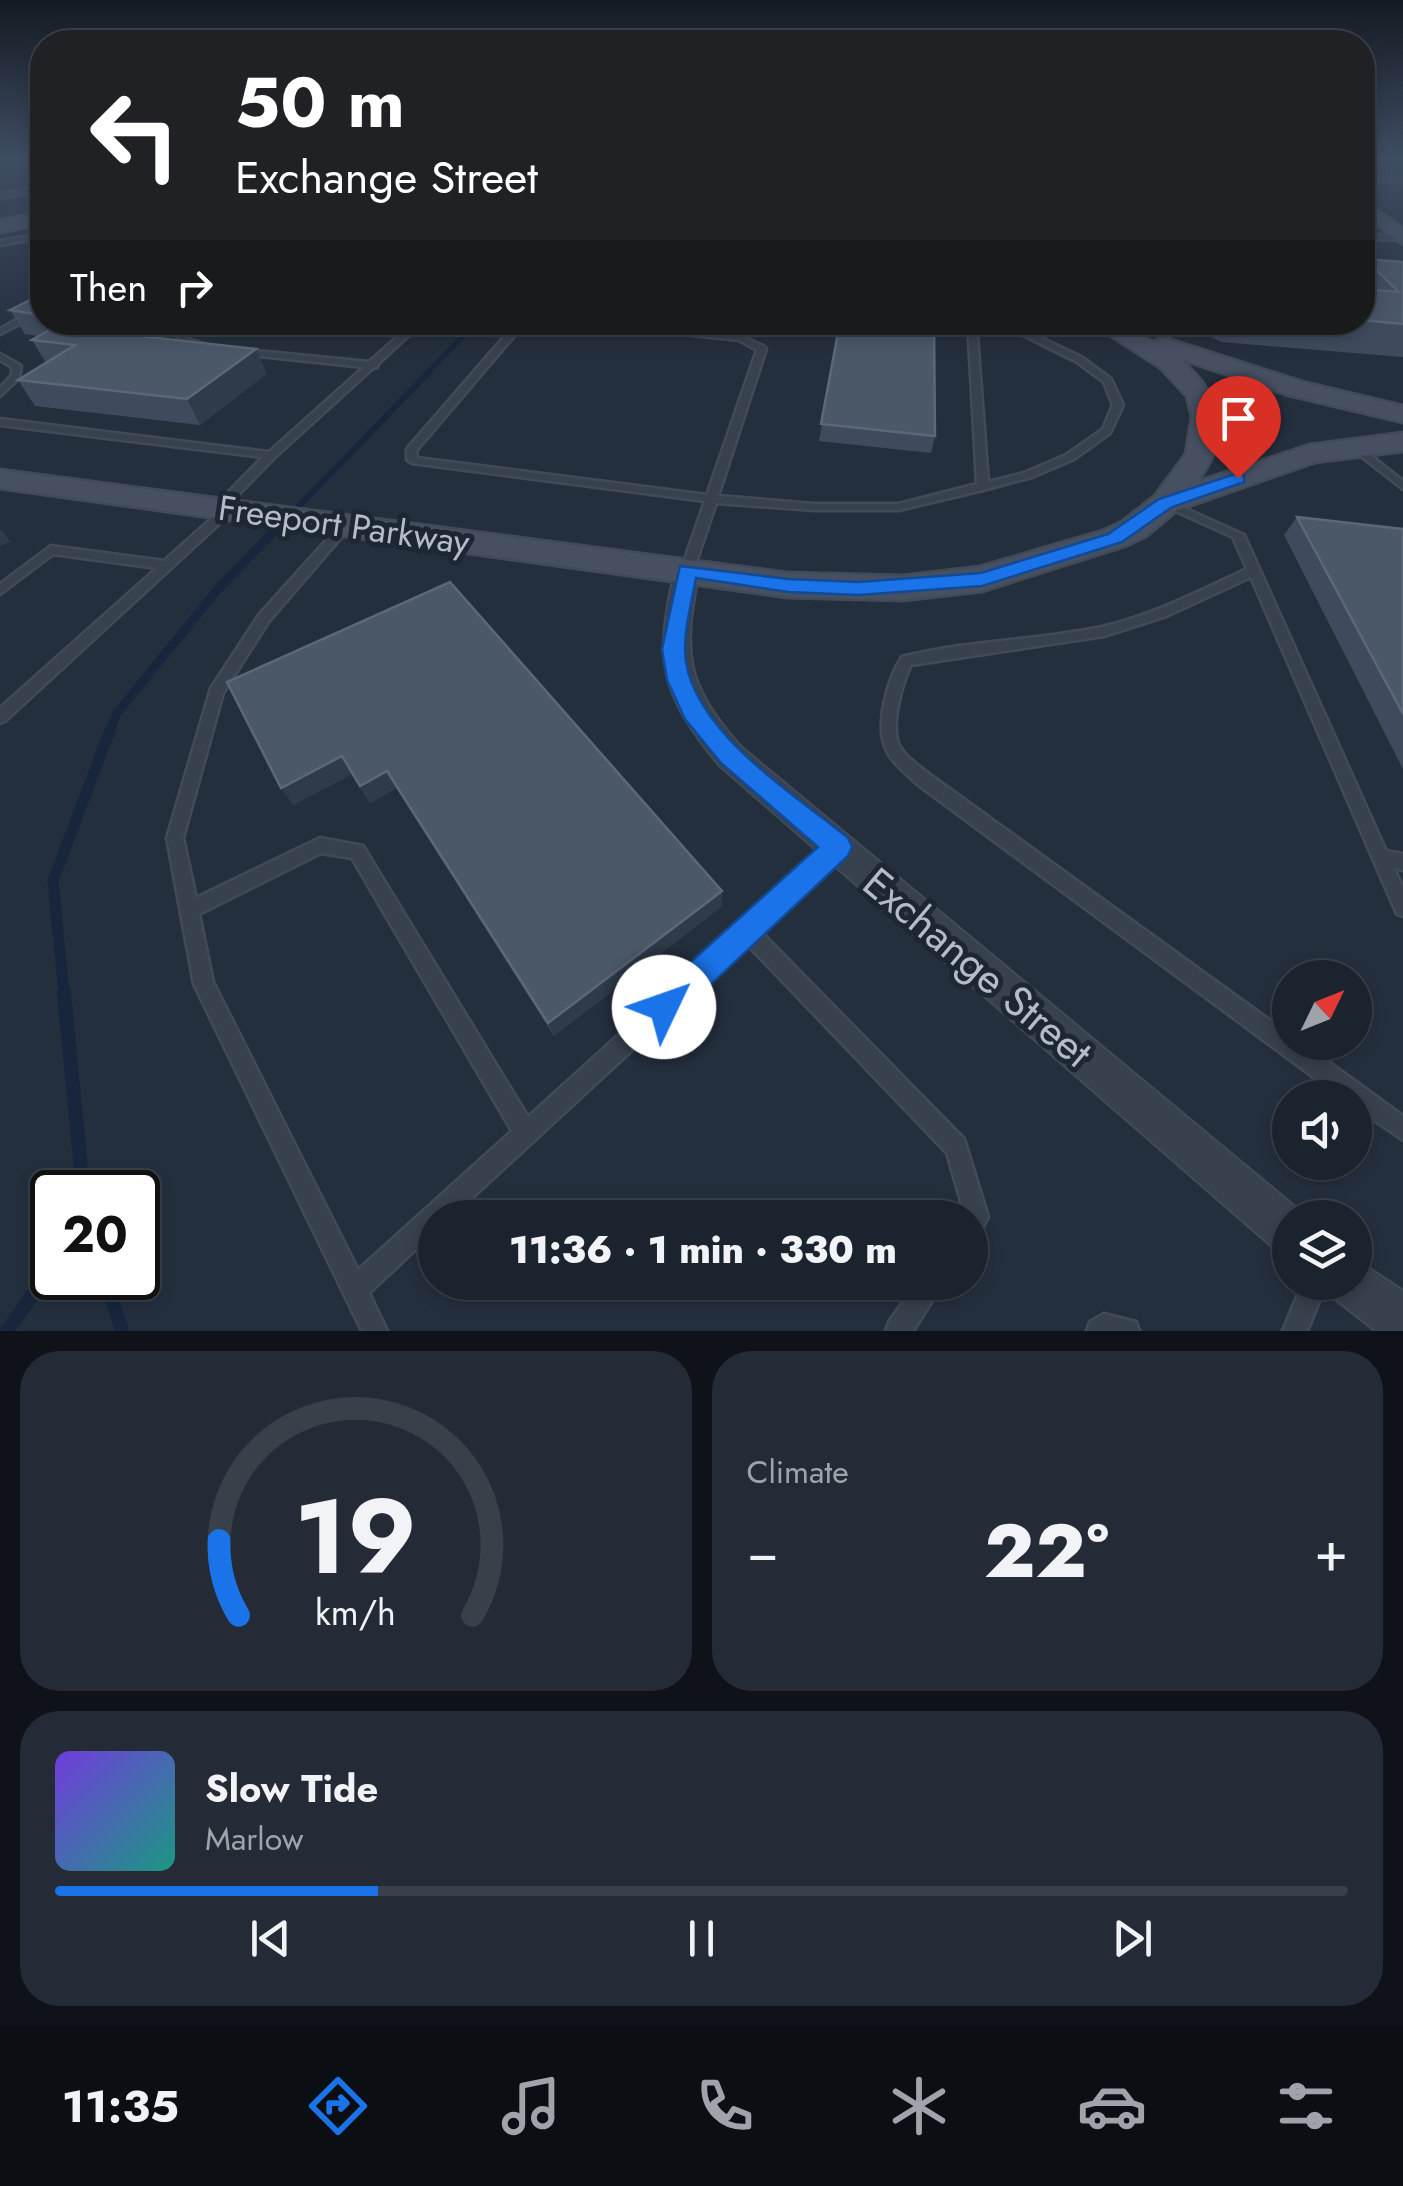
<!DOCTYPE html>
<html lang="en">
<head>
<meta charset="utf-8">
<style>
	:root { --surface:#1b232e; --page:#242b36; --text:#f1f3f6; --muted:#a0a4aa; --line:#39404a; --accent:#1a73e8 }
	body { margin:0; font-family:Jost,sans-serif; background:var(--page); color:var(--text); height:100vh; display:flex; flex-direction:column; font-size:38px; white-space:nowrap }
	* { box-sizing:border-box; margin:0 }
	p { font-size:32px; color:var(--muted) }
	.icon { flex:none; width:55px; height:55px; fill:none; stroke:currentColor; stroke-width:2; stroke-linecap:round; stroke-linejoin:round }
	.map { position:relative; height:1331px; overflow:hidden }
	.details { display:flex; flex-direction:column; gap:20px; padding:20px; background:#0f1319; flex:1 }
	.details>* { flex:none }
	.top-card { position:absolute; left:30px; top:30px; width:1345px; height:305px; border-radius:40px; box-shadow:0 5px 15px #0003,0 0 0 2px var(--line); background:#202124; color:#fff; overflow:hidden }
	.needle { width:65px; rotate:47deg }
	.controls { position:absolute; left:1272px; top:960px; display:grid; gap:20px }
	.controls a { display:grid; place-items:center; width:100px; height:100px; border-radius:50%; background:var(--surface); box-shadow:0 5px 15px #0003,0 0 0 2px var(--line); font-size:50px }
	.speed { position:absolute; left:30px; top:1170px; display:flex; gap:20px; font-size:50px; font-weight:700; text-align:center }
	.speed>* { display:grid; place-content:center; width:130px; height:130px; border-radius:50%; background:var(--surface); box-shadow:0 5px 15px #0003,0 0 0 2px var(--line); line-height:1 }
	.speed .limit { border:5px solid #111; border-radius:15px; background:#fff; color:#111 }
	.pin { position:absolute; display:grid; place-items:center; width:85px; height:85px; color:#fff; margin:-102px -42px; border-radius:50% 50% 50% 0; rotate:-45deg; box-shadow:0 0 10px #0007 }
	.pin .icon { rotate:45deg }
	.me { position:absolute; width:110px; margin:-55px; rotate:48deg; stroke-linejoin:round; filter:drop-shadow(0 0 8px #0008) }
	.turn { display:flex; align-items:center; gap:35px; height:210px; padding:0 40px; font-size:45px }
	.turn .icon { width:130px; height:130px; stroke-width:2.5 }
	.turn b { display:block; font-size:70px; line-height:85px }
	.then { display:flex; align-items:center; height:95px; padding:0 40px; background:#0003; gap:20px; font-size:38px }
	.big { font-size:75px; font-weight:800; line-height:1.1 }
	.details .card { flex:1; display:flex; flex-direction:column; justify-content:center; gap:15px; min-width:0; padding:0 35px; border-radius:40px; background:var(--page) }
	.details .dial { align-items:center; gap:0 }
	.dial svg { height:260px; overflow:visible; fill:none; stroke:var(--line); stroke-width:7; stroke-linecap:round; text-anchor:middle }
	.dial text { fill:var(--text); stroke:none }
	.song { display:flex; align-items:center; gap:30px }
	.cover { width:120px; height:120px; border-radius:15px; background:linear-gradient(135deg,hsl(260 70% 55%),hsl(170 70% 35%)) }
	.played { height:10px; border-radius:5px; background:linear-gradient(90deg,var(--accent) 25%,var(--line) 25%) }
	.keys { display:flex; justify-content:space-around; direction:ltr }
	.heat { display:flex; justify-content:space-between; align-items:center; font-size:55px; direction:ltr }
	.details .tiles { flex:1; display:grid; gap:20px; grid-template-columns:1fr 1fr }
	.card:last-child { grid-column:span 2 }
	.trip { position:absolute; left:418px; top:1200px; width:570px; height:100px; border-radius:50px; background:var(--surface); box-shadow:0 5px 15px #0003,0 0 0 2px var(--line); font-weight:800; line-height:100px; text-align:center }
	.tab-bar { display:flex; height:160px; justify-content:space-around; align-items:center; background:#0b0e12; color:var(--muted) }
	.tab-bar .icon { width:70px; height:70px }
	.tab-bar .current { color:var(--accent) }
	.tab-bar b { font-size:45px; color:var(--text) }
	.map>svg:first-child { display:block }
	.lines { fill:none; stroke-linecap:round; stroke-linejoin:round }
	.stream-far4 { stroke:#17263c; stroke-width:5 }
	.stream-far3 { stroke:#17263c; stroke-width:6 }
	.stream-far2 { stroke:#17263c; stroke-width:9 }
	.stream-far1 { stroke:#17263c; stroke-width:11 }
	.stream { stroke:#17263c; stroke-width:14 }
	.service-casing { stroke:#414a57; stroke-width:5 }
	.minor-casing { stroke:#414a57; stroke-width:4 }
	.secondary-casing { stroke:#414a57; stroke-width:5 }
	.service { fill:#38414e; fill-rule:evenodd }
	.minor { fill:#38414e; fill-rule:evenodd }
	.secondary { fill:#465061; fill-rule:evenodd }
	.wall { fill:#3f4b5c }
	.shaded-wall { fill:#2f3b4b }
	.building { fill:#4b5868; stroke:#5c6777; stroke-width:2.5 }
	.route { fill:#1a73e8; stroke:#114b97; stroke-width:2.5 }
	.labels { text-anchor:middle; stroke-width:10; stroke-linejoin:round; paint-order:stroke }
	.street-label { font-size:35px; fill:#b4bcc9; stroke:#1d2633 }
	.near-street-label { font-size:42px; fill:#b4bcc9; stroke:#1d2633 }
</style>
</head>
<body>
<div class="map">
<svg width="1403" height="1331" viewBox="0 0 1403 1331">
	<rect width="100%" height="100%" fill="#242f3e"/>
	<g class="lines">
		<!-- stream-far4 -->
		<polyline class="stream-far4" points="426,374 477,322"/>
		<!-- stream-far3 -->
		<polyline class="stream-far3" points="275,531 429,372"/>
		<!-- stream-far2 -->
		<polyline class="stream-far2" points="109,733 117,713 218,589 277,528"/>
		<!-- stream-far1 -->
		<polyline class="stream-far1" points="64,994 53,881 110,730"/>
		<!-- stream -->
		<g class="stream">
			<polyline points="64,992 83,1192"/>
			<polyline points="105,1278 122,1331"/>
			<polyline points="7,1331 52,1267"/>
		</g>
		<!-- service casing -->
		<g class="service-casing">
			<g id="service">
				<polygon points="0,158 14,158 0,162"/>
				<polygon points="1377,178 1403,178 1403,182 1375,181"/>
				<polygon points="42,186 42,190 0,198 0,194"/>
				<polygon points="42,234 42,238 0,245 0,241"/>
				<polygon points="1362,234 1403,236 1403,240 1362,238"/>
				<polygon points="39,307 42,307 42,312 0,334 0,329"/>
				<polygon points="177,322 185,322 184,334 191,340 207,345 207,349 185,344 176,335"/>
				<polygon points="414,322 423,322 378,364 377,367 373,368 275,457 227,506 233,507 233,511 5,721 0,723 0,708 157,568 53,554 0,594 0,584 51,546 164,561 221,510 214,507 263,457 0,425 0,419 269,452 364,367 240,354 237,353 237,349 369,362"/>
				<polygon points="517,322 526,322 416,451 417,458 707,495 757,350 739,340 575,322 609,322 741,336 765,347 766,349 718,496 814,504 899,504 977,484 968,322 976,322 988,482 1024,473 1066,455 1103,429 1113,405 1104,382 1077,362 997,322 1008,322 1083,358 1111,379 1123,405 1110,433 1074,459 1032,477 983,490 899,510 814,510 716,503 693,571 687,575 681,571 705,501 412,463 407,460 407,449"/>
				<polygon points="0,354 21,366 19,378 0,396 0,388 12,375 12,367 0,360"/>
				<polygon points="1355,443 1403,481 1403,489 1351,448 1350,446"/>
				<path d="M1166,500L1244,535L1386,851L1403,854V870L1394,868L1403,888V916L1397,914L1251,577L1166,616L1104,636L911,665C902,682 890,727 899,745C905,757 919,766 929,774L1290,1035V1042H1301L1403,1116V1140L1355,1107V1098H1342L917,784C906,773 892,763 886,749C875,725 888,678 902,657C968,640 1036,641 1102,627C1153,615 1200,591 1247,569L1233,537L1162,505L1160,503Z"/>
				<path d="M345,523L349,524V528L269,621L223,693L183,838L196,898L320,838L363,846L528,1117L832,842L838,840L844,842L846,847L844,852L760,931L964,1139L988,1217L978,1235L970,1239V1218H963L965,1215L947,1153L747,944L450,1218H435V1231L369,1293L387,1331H362L194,984L167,838L211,688L259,615L341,524ZM321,853L352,858L512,1131L358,1270L213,982L199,914Z"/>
				<polygon points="917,1282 944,1282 913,1331 886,1331 889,1322"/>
				<polygon points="1303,1282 1327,1282 1307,1331 1283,1331"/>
				<polygon points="1104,1314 1136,1322 1139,1331 1087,1331 1090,1322"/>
			</g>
		</g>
		<!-- minor casing -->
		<g class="minor-casing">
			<g id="minor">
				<path d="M687,563L699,571C683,654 684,682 741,747L1306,1216L1290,1218V1255L1274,1248L719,765C660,693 654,661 675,571Z"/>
				<polygon points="1355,1259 1403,1291 1403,1331 1376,1331 1335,1299 1328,1282 1355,1282"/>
			</g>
		</g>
		<!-- secondary casing -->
		<g class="secondary-casing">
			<g id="secondary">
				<polygon points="1362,200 1403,229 1403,244 1362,214"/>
				<polygon points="42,213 42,224 0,232 0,220"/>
				<path d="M1119,322L1152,342L1162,338L1171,340L1302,382L1403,406V422L1285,394L1181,359C1224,403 1235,428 1197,482L1310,445L1403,433V451L1315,462L1177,510L1146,536L1127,545L982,591L903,600L787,597L0,488V470L787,573L903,576L980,567L1103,531L1122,522L1155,496L1186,454L1192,417L1187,396L1161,368L1093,324Z"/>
			</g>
		</g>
		<!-- service -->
		<use href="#service" class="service"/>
		<!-- minor -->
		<use href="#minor" class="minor"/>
		<!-- secondary -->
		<use href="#secondary" class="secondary"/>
	</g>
	<!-- wall -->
	<g class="wall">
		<polygon points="1362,196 1375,213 1362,235"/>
		<polygon points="1365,259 1403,262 1403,357 1222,342 1175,322 1362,322 1362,263"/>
		<polygon points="42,294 42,322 157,322 165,339 256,349 266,374 200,425 35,406 18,380 46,363 32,340 39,336 25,334 10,310"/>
		<polygon points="830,322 934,322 935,436 931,453 819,441 839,323"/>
		<polygon points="1297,517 1403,529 1403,769 1284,535"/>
		<polygon points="227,682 722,891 722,906 554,1036 396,788 370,803 352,774 293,805"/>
	</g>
	<!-- shaded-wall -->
	<g class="shaded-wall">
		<polygon points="116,322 157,322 165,339 134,358"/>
		<polygon points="256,349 266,374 200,425 187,399"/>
		<polygon points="0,529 11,542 0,546"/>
		<polygon points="342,756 352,774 293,805 281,788"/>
		<polygon points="387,771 396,788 370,803 360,786"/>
		<polygon points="722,891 722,906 554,1036 548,1023"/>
	</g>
	<!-- building -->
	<g class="building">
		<polygon points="1362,196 1374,205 1375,213 1362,212"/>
		<polygon points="1365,259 1403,262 1403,324 1362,320 1362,289 1399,292"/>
		<polygon points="42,294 42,315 10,310"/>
		<polygon points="63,322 140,322 121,334 256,349 187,399 18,380 75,345 32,340"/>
		<polygon points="840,322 934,322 935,436 821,424"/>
		<polygon points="1297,517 1403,529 1403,714"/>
		<polygon points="450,582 722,891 548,1023 387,771 360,786 342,756 281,788 227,682"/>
	</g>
	<!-- sky -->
	<linearGradient id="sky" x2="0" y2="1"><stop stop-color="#141a22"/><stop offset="0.46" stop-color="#3f4d63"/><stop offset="1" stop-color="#3f4d63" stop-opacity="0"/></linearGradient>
	<rect width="1403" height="345" fill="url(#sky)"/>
	<!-- route -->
	<path class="route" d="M1238,473L1244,475V482L1172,507L1122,542L982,586L858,595L788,592L696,578C692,601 685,625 685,648C684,726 793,793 848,838L852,847L848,856L675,1018L664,1023L653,1018L648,1007L653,996L818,847L721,763L685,719L667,680L662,649L680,566L788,579L858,582L981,573L1108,534L1159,499Z"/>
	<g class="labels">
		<!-- street labels -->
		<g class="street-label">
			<text transform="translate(344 525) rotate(8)" y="12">Freeport Parkway</text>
		</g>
		<!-- near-street labels -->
		<g class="near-street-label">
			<text transform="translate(978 967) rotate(40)" y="15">Exchange Street</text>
		</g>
	</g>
</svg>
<div class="controls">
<a><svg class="needle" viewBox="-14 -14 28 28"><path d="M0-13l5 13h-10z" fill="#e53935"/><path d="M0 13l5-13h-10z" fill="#a0a4aa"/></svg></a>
<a><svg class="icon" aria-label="sound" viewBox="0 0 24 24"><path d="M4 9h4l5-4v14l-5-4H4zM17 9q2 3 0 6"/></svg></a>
<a><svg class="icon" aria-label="layers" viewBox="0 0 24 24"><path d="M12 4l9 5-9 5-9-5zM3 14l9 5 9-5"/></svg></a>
</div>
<div class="speed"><div class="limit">20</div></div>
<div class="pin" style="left:1238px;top:478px;background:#d93025"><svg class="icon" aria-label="arrive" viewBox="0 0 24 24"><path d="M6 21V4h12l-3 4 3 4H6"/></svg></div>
<svg class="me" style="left:664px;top:1007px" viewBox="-20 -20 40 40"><circle r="19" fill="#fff"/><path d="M0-13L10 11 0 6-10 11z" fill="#1a73e8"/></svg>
<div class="trip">11:36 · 1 min · 330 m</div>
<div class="top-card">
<div class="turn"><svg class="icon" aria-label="left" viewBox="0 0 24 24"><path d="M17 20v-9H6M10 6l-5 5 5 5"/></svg><div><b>50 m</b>Exchange Street</div></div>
<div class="then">Then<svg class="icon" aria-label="right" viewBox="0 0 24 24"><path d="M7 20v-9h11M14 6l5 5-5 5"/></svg></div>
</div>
</div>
<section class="details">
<div class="tiles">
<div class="card dial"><svg viewBox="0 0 100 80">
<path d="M14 69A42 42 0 1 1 86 69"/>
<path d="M14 69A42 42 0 0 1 8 46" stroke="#1a73e8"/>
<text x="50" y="56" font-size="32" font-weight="700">19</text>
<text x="50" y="72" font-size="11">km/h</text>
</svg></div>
<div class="card"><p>Climate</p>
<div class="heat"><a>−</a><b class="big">22°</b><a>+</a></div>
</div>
<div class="card">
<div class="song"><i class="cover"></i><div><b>Slow Tide</b><p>Marlow</p></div></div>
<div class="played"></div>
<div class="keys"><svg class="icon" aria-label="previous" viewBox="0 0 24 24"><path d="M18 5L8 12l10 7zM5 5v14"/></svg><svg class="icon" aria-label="pause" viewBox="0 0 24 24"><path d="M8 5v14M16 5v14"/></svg><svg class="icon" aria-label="next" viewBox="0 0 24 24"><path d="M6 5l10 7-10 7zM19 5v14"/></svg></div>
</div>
</div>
</section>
<nav class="tab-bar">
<b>11:35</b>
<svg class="icon current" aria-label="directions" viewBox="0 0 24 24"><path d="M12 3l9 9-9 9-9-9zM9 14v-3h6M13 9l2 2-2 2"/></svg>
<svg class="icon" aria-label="music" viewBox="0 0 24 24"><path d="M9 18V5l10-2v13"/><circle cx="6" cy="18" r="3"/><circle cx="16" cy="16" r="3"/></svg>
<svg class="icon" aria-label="phone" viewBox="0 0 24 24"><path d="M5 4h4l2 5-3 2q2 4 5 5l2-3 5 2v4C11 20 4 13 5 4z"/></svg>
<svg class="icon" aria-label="climate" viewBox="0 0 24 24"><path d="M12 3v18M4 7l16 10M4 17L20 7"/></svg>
<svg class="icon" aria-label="car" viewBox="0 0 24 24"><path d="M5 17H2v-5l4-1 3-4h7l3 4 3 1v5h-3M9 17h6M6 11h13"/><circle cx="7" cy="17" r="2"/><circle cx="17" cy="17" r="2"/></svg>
<svg class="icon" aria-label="filters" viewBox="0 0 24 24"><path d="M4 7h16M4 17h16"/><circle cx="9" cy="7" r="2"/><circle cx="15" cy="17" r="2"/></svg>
</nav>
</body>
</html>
